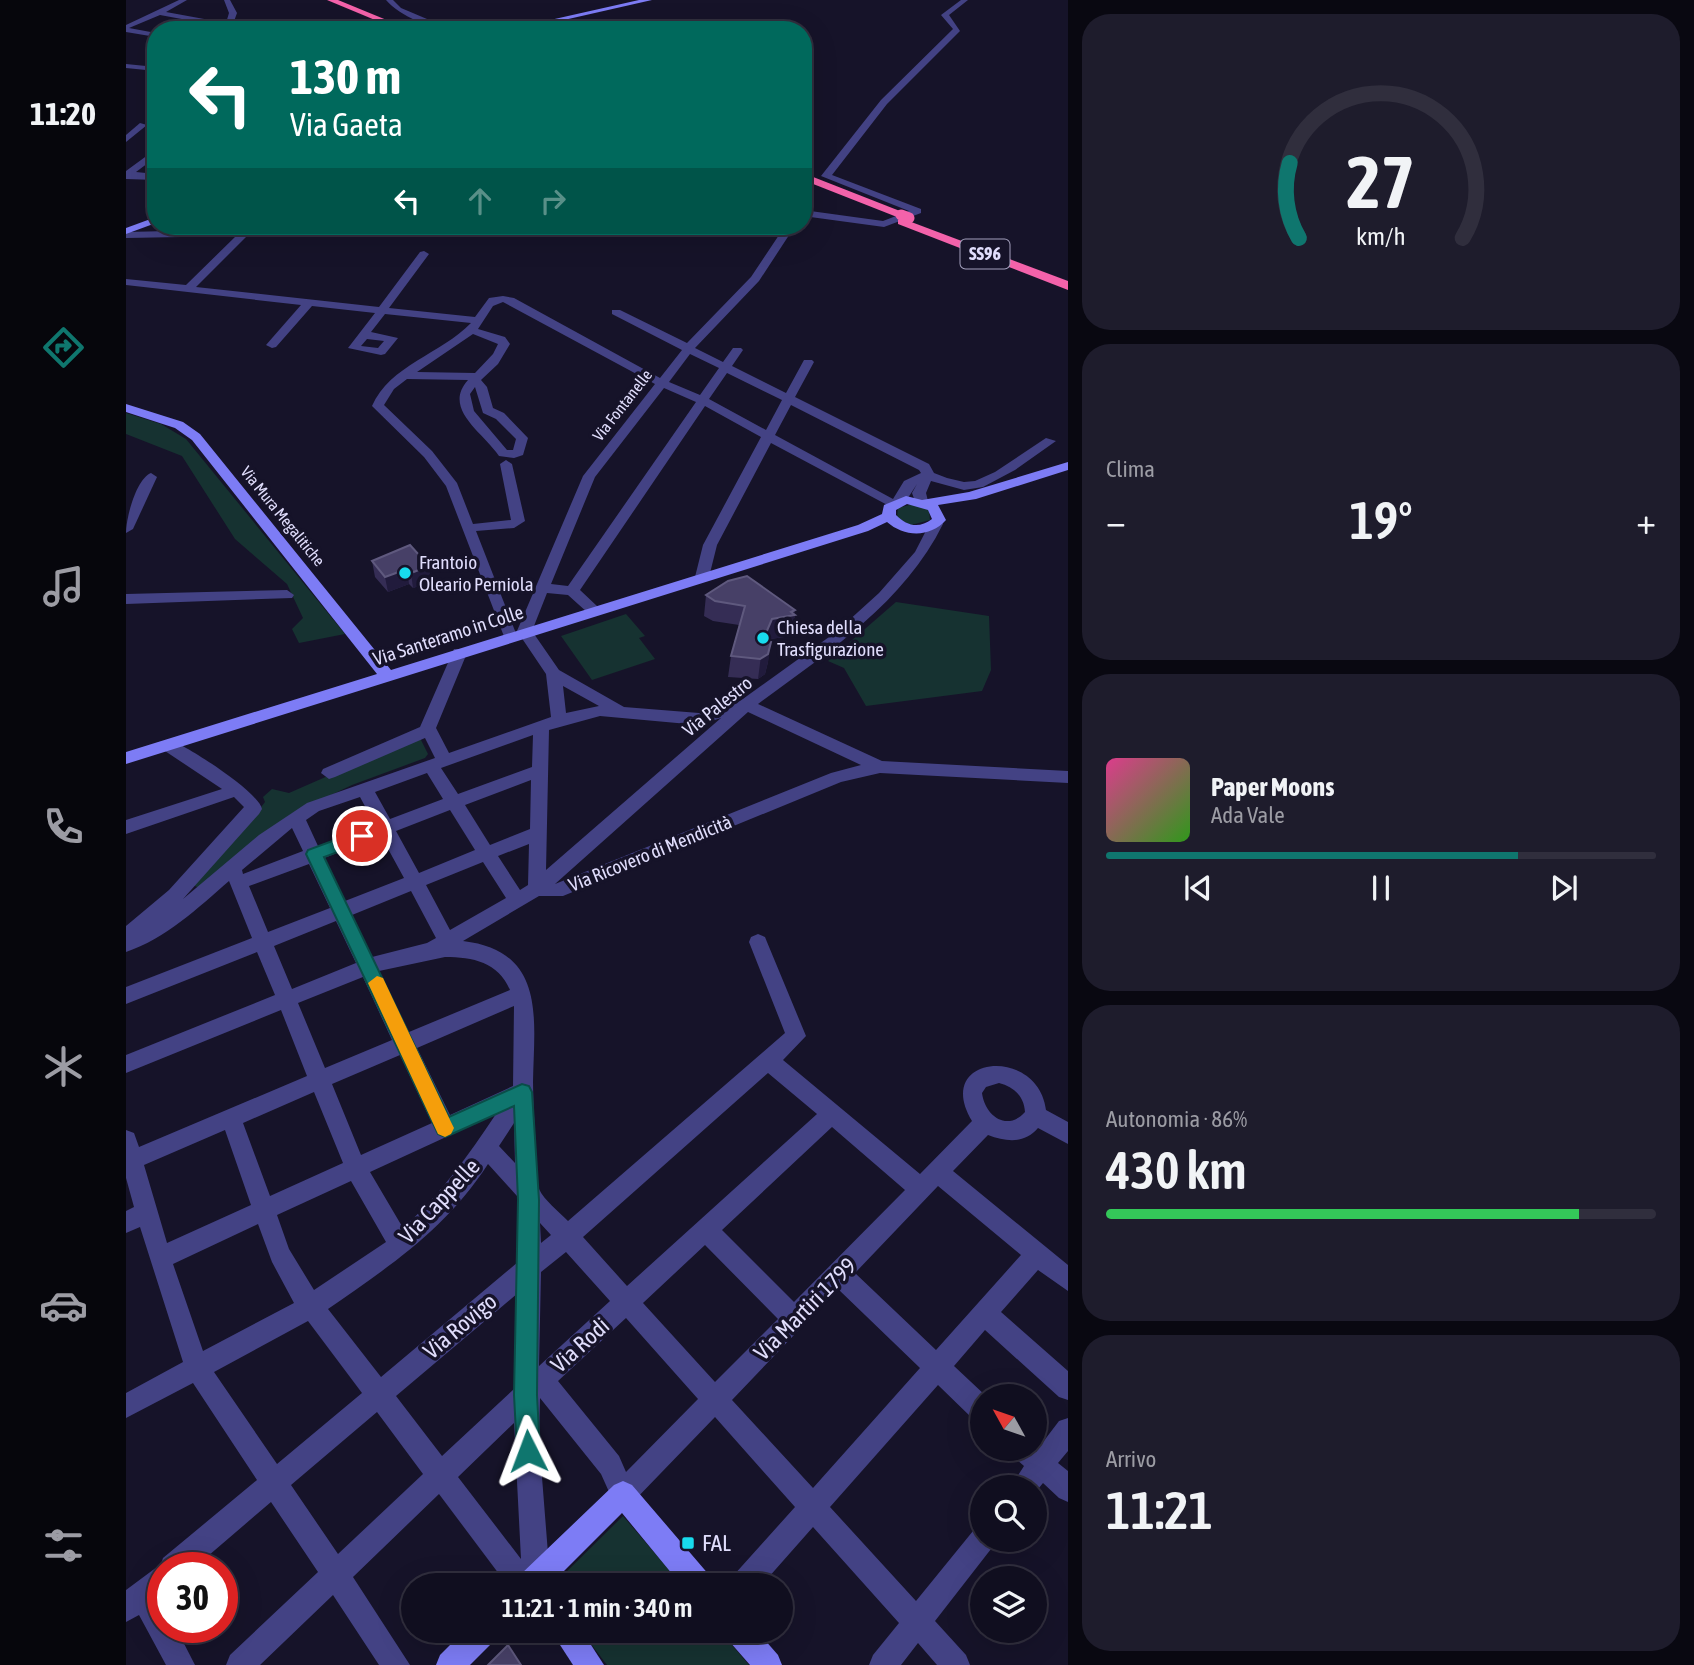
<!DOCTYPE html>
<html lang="it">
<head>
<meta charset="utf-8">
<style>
	:root { --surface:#100e1f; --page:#1e1c2c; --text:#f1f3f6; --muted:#9c9ca4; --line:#302e3d; --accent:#0f766e }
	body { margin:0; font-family:"Asap Condensed",sans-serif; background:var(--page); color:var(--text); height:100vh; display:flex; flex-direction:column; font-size:26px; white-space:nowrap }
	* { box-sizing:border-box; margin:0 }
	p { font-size:23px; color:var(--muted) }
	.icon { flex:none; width:38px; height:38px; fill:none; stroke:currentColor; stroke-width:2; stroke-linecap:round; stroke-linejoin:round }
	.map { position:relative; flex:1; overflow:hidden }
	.details { display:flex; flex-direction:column; gap:14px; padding:14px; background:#090811; width:626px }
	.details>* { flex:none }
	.banner { position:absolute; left:21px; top:21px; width:665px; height:214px; border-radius:28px; box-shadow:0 7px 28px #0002,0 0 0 2px var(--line); background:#00695c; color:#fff; overflow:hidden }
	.needle { width:46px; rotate:310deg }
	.tools { position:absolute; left:844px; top:1384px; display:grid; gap:14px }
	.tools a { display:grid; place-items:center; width:77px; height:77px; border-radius:50%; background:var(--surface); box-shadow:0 7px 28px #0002,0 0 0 2px var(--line); font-size:35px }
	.speed { position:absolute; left:21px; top:1552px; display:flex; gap:14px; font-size:35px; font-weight:700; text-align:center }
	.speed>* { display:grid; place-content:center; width:91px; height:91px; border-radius:50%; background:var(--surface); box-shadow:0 7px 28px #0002,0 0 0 2px var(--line); line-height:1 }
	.speed .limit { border:10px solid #d22; background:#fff; color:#111 }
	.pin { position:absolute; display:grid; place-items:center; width:60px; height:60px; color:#fff; margin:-30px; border:4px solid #fff; border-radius:50%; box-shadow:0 2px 7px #0007 }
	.me { position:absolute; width:77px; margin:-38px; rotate:357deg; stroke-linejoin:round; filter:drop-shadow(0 0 5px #0008) }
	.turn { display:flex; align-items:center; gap:24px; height:147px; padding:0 28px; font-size:32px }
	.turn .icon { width:91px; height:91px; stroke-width:2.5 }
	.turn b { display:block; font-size:49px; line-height:60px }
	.lanes { display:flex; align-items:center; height:66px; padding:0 28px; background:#0003; justify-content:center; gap:35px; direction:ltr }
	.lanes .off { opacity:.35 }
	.big { font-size:52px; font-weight:600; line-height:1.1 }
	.details .widget { flex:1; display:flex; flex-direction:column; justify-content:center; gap:10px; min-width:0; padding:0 24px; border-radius:28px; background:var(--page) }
	.details .dial { align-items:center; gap:0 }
	.dial svg { height:182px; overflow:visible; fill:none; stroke:var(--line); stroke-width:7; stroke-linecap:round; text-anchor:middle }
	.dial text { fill:var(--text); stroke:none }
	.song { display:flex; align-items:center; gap:21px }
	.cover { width:84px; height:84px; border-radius:10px; background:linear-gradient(135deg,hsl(330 70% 55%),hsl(110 70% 35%)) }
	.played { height:7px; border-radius:4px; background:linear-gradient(90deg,var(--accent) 75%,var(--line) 75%) }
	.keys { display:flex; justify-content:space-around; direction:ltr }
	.heat { display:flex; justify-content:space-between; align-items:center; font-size:38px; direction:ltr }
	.charge { height:10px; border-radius:5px; background:linear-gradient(90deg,#34c759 86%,var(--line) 0) }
	.trip { position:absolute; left:275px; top:1573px; width:392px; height:70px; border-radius:35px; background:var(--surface); box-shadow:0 7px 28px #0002,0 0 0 2px var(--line); font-weight:600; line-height:70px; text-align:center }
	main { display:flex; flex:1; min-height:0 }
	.menu { display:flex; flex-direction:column; width:126px; justify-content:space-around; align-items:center; background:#06060c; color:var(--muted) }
	.menu .icon { width:49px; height:49px }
	.menu .current { color:var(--accent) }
	.menu b { font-size:32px; color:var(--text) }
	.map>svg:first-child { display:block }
	.green { fill:#163231 }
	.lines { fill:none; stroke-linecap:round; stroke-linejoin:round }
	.street { fill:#434284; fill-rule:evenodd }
	.secondary { fill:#7d7cf5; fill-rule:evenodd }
	.highway { fill:#f362aa; fill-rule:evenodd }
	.highway-bridge { stroke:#f362aa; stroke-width:11 }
	.wall { fill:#352d55 }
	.shaded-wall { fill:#211b3c }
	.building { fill:#474067; stroke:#5f597e; stroke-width:2 }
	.route { fill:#0f766e; stroke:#0a4d48; stroke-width:2 }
	.slow { fill:#f59e0b }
	.poi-dot { fill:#18dbed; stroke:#161329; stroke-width:2.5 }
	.labels { text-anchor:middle; stroke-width:7; stroke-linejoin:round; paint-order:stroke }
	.far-street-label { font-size:16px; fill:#e0ddfc; stroke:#161329 }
	.shield { fill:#161329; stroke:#a3a0bd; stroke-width:2 }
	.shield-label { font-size:18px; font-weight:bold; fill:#e0ddfc }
	.poi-label { font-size:19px; fill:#e0ddfc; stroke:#161329; text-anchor:start }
	.street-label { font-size:19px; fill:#e0ddfc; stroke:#161329 }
	.near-street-label { font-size:23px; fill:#e0ddfc; stroke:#161329 }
	.near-poi-label { font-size:23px; fill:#e0ddfc; stroke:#161329; text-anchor:start }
</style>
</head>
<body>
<main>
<nav class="menu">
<b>11:20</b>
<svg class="icon current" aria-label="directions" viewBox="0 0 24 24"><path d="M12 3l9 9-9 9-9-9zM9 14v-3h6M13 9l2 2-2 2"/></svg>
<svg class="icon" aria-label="music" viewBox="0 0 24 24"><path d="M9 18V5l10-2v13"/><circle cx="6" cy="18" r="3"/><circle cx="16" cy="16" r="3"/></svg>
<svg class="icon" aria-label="phone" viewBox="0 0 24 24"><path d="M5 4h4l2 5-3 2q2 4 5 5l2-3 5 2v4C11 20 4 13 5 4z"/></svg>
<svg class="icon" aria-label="climate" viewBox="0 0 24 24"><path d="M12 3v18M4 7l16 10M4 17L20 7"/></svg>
<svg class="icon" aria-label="car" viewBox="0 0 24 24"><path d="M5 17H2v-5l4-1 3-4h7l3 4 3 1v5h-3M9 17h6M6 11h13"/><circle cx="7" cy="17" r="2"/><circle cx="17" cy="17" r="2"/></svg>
<svg class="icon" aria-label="filters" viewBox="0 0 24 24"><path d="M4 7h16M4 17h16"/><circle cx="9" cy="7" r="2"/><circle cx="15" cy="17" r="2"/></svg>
</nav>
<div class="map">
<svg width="942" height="1665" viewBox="0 0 942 1665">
	<rect width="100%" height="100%" fill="#161329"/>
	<!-- green -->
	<g class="green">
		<polygon points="0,413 35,424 60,439 219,634 173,643 166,629 177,618 161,584 109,539 56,456 0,434"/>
		<polygon points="787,504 803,510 804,520 785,525 771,518 772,508"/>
		<polygon points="770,602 863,616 865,670 856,691 740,706 718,668 702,661"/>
		<polygon points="500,614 519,636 513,638 529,659 466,680 435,636"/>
		<polygon points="293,736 302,754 299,758 226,785 165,814 74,889 66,884 132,811 139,802 137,797 146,789 163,793"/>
		<polygon points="497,1516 556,1585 426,1586"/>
		<polygon points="455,1631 594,1631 623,1665 481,1665"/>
	</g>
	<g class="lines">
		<!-- street -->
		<g class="street">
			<polygon points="53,0 61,0 40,12 100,23 103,13 98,0 104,0 111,13 107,24 179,30 98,30 99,27 34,15 3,28 30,33 30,37 0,32 0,25"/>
			<path d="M260,0H267L275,8L327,30C306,30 274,16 260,0Z"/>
			<polygon points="835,0 842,0 823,15 834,31 761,104 706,175 795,209 795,213 758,227 677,216 677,210 757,221 783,211 695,176 755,100 827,29 815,15"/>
			<polygon points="0,64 30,67 30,71 0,68"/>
			<polygon points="14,123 21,125 0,142 0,135"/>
			<polygon points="30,149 30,157 10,172 30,174 30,180 0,179 0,171"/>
			<path d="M262,226L257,229L121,236L70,287L253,307L294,252L298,251L303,254L263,308L349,317L363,298L377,296L388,298L534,378L556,350L486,314V310H494L561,343L625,277L659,226H669L633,281L569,348L597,362L607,348H615L617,350L606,366L660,393L678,360H686L688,362L669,397L803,464L808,473L821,478L838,482L849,481L869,472L920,438L930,441L889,470L857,487L838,490L805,481L800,493L802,501L795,505L790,504L786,493L791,484L778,504L767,508L645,443L591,545L583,577L576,581L569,577L577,545L635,437L579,406L454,590L472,607V613H462L442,595L421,593L406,631L433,670L498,707L573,713L614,701L710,632L753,593L789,552L805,521H815L817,524C778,603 701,653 632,704L756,761L942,771V783L754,773L715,782L437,896H413L337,941C421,951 408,1020 407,1082C407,1106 409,1129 410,1152C411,1162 408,1180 413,1189C418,1200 433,1212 442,1221L659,1033L623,942L625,937L632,934L639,937L641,942L680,1036L657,1060L794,1174L846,1121C806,1055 912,1045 920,1110L942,1122V1144L912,1128C898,1144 881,1142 862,1135L827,1171L942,1265V1291L912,1270L875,1312L942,1371V1400L933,1397L859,1330L828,1366L860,1396H856V1422L847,1419L812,1385L704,1507L790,1601L847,1531L856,1527V1540H869L865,1549L809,1621L840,1655L844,1665H811L792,1643L775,1665H743L747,1655L773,1623L687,1527L635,1586H604L607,1576L669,1507L589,1417L506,1503L497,1507L488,1503L475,1474L414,1398L413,1439L424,1579L421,1586H382L313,1494L227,1577L284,1665H253L207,1595L134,1665H100L104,1655L192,1572L145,1502L68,1568H37V1595L34,1597L37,1603V1628H50L69,1665H40L13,1615L0,1622V1590L35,1564L37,1558L131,1480L67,1383L0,1418V1393L57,1362L14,1227L0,1233V1211L8,1207L0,1178V1130L8,1133L13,1147L181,1076L155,1010L0,1073V1055L149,995L131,952L0,1004V987L126,938L103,881C72,908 39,939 0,952V926L43,890L118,807L108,797L0,834V820L96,789L36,749L34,745L42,739C60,745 133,792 136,809L133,814L57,899L133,835L181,803L309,758L299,738L209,777L203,779L195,773L197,769L294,727L328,649H338L341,653L310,728L323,753L425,717L420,674L391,631L457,476L529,384L377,302L367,306L352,329L379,337L384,344L372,364L355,380L361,387L367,408L378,413L402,438L397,455L388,458L373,456C357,432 316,409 342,380L281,379L268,389L258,405L306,451L331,483L347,524L385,520L374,464L380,460L386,464L399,521L388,528L350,531L391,636L389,639H379L320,486L298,457L246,406C264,365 315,354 345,323L259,314L245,332L272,338L259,354L255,355L222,348L249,313L186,306L150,347L146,348L140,345L175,305L0,285V279L60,285L110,236L0,238V232ZM347,334L372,344L367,354L349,373L291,372ZM241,339L258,341L252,348L235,346ZM564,354L593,368L574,395L543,382ZM601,373L656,400L640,430L583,399ZM349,387L357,413L370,419L390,439L387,450H381L348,411L344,394ZM538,388L570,402L442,586L425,584L469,477ZM665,405L793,470L795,473L778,481L767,499L649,435ZM437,686L473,706L440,713ZM622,712L735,765L705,773L429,884ZM474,716L573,725L595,718L420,870L423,730ZM407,735L406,767L332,794L315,768ZM301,773L317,799L264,819L249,792ZM405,780L404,829L364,845L339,805ZM234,797L249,825L192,846L180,820L193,811ZM324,810L349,850L293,873L270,831ZM166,828L177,851L117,874L116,870ZM255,836L278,878L219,901L198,858ZM403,844L402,885L394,890L372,856ZM357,862L380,898L324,930L300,885ZM183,864L204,908L142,932L123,886ZM285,891L310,938L301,943L246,957L226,915ZM210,921L230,963L166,989L148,946ZM319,957C347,957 372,962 384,990L283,1032L253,971ZM237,977L266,1040L199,1068L172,1003ZM388,1006L387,1086L324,1115L291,1048ZM274,1055L306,1123L235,1155L206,1084ZM642,1073L691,1114L501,1286L457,1237ZM873,1083C888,1087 898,1096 899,1112C881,1132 859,1116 856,1093L860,1087ZM188,1092L217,1163L144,1196L117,1123ZM370,1114C342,1156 315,1194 277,1228L244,1172ZM388,1123L389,1163L373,1146ZM706,1127L779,1190L668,1302L596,1230ZM99,1130L125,1205L41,1243L18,1165ZM362,1164L391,1196L392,1262L255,1377L202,1309C264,1266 320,1229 362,1164ZM225,1181L260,1242L188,1290L163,1249L151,1215ZM812,1186L895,1255L810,1350L729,1273ZM414,1223L425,1235L415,1243ZM132,1224L146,1262L168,1303L77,1351L47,1264ZM579,1245L652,1319L589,1382L517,1303ZM440,1252L484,1301L413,1366L415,1272ZM712,1289L794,1368L687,1488L606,1400ZM392,1293L388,1389L316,1456L270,1396ZM500,1318L572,1399L500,1472L493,1456L432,1381ZM182,1321L236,1393L151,1464L88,1372ZM251,1412L297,1474L212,1554L165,1485ZM388,1423L395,1559L332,1477Z"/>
			<path d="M25,473L31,477L7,529L0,533C0,518 10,479 25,473Z"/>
			<polygon points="161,590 168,595 166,598 0,604 0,594"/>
			<polygon points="942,1418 942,1451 932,1463 942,1471 942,1502 933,1498 917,1483 908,1494 908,1488 884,1488 898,1466 889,1458 885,1449 908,1449 908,1441 914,1446 933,1421"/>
		</g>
		<!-- secondary -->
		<g class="secondary">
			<polygon points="513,0 526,0 394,30 380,30"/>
			<polygon points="30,217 30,223 0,234 0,228"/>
			<path d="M0,404L57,422L74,434L265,670L732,525L756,514L758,505L780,496L796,500L843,492L942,462V470L850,499L812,505L820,520C804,538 778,537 761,522L742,531L0,764V752L251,674L66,440L49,428L0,412ZM781,504L802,510L806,519C793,529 781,526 770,515V510Z"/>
			<polygon points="497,1481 506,1485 584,1576 587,1586 556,1586 496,1513 423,1586 390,1586 393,1576 488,1485"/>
			<polygon points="338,1631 372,1631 368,1641 344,1665 310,1665 314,1655"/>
			<polygon points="425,1631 456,1631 478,1665 447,1665"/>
			<polygon points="599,1631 631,1631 652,1655 656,1665 624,1665 603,1641"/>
		</g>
		<!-- highway -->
		<g class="highway">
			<polygon points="201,0 212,0 285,30 273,30"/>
			<polygon points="677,173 779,213 781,215 771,217 677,180"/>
			<polygon points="772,220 780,220 942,281 942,290 772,224"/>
		</g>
		<!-- highway-bridge -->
		<polyline class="highway-bridge" points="775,215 783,218"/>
	</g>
	<!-- wall -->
	<g class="wall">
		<polygon points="284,545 305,582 287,588 283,584 262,592 249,577 246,561"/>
		<polygon points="580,595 669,610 668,614 669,615 666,636 644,639 642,662 639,674 632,679 602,677 605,656 613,625 587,621 578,616"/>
	</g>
	<!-- shaded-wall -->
	<g class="shaded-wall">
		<polygon points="303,566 305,582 287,588 285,573"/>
		<polygon points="281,569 283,584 262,592 259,577"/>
		<polygon points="669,610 668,616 669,615 666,636 644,639 635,659 645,642 642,662 639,674 632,679 637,640 646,619"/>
	</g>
	<!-- building -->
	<g class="building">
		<polygon points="284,545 303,566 285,573 281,569 259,577 246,561"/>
		<polygon points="621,576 669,610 665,612 669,615 646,619 637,640 645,642 642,654 634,659 605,656 619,606 589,601 580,595 602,581"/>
		<polygon points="382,1645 395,1665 362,1665"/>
	</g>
	<!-- route -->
	<polygon class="route" points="236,830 244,836 242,841 198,857 323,1117 396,1084 403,1086 406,1092 413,1200 411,1395 414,1451 411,1459 402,1462 394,1459 391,1451 388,1395 392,1200 388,1106 326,1134 319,1137 312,1134 180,854 182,850"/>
	<!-- slow -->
	<polygon class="slow" points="251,976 257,978 325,1122 328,1128 325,1134 319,1137 312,1134 242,983"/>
	<!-- markers -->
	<g class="poi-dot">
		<circle cx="279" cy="573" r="7"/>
		<circle cx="637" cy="638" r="7"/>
		<rect x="555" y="1536" width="14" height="14" rx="3.5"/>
	</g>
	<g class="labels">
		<!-- far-street labels -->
		<g class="far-street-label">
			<text transform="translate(496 405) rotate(-52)" y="6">Via Fontanelle</text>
			<text transform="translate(157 516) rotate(51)" y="6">Via Mura Megalitiche</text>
		</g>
		<!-- shield labels -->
		<rect class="shield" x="834.5" y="239.5" width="49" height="29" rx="5"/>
		<g class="shield-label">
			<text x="859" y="260">SS96</text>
		</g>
		<!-- poi labels -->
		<g class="poi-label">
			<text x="293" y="569">Frantoio<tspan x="293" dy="22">Oleario Perniola</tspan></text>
			<text x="651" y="634">Chiesa della<tspan x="651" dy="22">Trasfigurazione</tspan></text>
		</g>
		<!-- street labels -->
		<g class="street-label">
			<text transform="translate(322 635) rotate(-18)" y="7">Via Santeramo in Colle</text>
			<text transform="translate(591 706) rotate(-39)" y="7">Via Palestro</text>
			<text transform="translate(524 853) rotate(-22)" y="7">Via Ricovero di Mendicità</text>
		</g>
		<!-- near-street labels -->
		<g class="near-street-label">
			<text transform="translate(313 1201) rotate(-47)" y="8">Via Cappelle</text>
			<text transform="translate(679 1309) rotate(-45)" y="8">Via Martiri 1799</text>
			<text transform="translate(334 1326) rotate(-40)" y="8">Via Rovigo</text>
			<text transform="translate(454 1345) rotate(-42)" y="8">Via Rodi</text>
		</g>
		<!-- near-poi labels -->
		<g class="near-poi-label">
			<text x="576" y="1551">FAL</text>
		</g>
	</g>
</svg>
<div class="tools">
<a><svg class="needle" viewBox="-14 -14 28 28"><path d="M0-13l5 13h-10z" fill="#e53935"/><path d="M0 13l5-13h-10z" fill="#9c9ca4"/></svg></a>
<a><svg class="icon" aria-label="search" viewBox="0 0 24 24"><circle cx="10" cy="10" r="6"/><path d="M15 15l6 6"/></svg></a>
<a><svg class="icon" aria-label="layers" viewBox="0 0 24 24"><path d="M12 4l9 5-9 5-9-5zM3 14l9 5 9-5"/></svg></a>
</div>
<div class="speed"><div class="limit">30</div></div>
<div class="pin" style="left:236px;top:836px;background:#d93025"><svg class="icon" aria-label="arrive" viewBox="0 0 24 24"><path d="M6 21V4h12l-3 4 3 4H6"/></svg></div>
<svg class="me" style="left:402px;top:1451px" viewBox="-20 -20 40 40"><path d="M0-17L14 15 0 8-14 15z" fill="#0f766e" stroke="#fff" stroke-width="4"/></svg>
<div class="trip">11:21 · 1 min · 340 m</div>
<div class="banner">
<div class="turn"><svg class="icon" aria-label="left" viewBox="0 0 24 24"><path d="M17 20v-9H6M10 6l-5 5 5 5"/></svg><div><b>130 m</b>Via Gaeta</div></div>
<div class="lanes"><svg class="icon" aria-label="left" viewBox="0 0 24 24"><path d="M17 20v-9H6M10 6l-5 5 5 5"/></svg><svg class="icon off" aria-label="ahead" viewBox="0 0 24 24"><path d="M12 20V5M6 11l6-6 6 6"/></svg><svg class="icon off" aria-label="right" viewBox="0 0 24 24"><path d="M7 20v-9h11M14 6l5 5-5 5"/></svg></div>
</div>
</div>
<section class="details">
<div class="widget dial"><svg viewBox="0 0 100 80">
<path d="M14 69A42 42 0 1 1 86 69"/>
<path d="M14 69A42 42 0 0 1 10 36" stroke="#0f766e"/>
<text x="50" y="56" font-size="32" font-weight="700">27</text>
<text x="50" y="72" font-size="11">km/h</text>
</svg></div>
<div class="widget"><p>Clima</p>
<div class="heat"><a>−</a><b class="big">19°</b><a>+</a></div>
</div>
<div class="widget">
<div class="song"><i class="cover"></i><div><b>Paper Moons</b><p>Ada Vale</p></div></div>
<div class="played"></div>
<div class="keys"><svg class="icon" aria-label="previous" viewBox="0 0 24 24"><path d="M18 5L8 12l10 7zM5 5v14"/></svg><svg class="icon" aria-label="pause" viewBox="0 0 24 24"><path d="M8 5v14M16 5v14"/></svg><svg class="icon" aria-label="next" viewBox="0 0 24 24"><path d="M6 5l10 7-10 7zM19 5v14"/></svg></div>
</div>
<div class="widget"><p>Autonomia · 86%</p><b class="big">430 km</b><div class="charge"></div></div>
<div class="widget"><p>Arrivo</p><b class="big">11:21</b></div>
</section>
</main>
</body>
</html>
